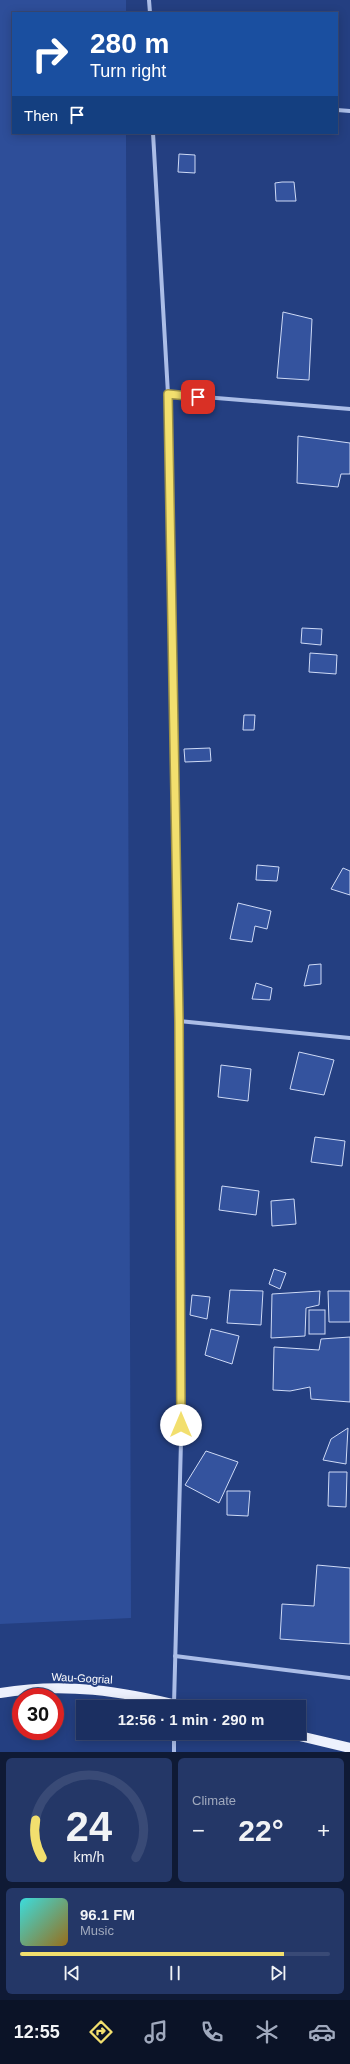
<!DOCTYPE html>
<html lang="en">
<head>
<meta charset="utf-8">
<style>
	:root { --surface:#1b2f61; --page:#243767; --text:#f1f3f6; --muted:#a0a9bd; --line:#394a76; --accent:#f2df6e }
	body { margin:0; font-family:Helvetica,sans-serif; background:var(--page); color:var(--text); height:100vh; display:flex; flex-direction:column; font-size:15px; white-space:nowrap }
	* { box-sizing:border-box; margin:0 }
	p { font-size:13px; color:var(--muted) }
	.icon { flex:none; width:22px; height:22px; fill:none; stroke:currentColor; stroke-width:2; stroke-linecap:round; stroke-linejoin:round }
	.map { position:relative; height:1752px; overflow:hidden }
	.side { display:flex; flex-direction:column; gap:6px; padding:6px; background:#0f1a35; flex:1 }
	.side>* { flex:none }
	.hud { position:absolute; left:12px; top:12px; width:326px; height:122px; border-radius:0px; box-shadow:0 2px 10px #0003,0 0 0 1px var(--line); background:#1a4fa0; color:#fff; overflow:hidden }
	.speed { position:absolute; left:12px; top:1688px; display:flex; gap:8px; font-size:20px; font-weight:700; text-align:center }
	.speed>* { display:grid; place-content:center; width:52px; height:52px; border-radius:50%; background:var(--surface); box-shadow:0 2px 10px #0003,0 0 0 1px var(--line); line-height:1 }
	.speed .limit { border:6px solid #d22; background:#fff; color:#111 }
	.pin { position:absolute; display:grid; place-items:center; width:34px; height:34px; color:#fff; margin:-17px; border-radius:8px; box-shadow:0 2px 6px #0006 }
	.me { position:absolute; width:44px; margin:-22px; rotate:0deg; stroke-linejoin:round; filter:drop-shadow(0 0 3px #0008) }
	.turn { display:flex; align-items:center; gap:14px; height:84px; padding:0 12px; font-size:18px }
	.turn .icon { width:52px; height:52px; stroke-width:2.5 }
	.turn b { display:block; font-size:28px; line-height:34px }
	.then { display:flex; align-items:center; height:38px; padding:0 12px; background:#0003; gap:8px; font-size:15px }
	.big { font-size:30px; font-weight:600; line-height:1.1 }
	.side .tile { flex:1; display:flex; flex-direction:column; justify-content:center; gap:6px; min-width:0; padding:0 14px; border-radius:6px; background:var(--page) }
	.side .dial { align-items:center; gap:0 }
	.dial svg { height:104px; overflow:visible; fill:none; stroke:var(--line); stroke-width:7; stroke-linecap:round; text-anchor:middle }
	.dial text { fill:var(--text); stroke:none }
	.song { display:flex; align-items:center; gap:12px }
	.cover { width:48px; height:48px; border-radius:6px; background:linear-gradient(135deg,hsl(180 70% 55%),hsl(40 70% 35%)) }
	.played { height:4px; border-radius:2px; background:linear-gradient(90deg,var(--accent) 85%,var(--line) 85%) }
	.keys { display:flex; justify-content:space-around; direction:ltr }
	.heat { display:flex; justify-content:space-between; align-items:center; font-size:22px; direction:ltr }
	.side .tiles { flex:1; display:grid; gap:6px; grid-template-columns:1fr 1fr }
	.tile:last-child { grid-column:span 2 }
	.trip { position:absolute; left:76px; top:1700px; width:230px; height:40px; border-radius:0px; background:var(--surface); box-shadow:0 2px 10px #0003,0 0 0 1px var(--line); font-weight:600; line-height:40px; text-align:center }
	.dock { display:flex; height:64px; justify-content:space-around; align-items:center; background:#0b1327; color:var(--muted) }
	.dock .icon { width:28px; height:28px }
	.dock .on { color:var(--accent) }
	.dock b { font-size:18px; color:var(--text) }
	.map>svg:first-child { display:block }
	.green { fill:#2e4e99 }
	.building { fill:#34539e; stroke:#cedaf6 }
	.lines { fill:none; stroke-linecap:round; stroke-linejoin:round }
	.minor { stroke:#abbde7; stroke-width:4 }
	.primary { stroke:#edf1fd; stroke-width:10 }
	.route-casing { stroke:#9d9148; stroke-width:10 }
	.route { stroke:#f2df6e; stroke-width:7 }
	.labels { text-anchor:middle; stroke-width:4; stroke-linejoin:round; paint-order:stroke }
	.street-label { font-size:11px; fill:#fff; stroke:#243f81 }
</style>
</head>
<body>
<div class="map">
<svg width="350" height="1752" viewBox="0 0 350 1752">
	<rect width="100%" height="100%" fill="#243f81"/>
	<!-- green -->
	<polygon class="green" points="0,0 126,0 126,13 13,13 13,133 126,133 131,1618 0,1624"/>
	<!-- building -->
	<g class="building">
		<polygon points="179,154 195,155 195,173 178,172"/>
		<polygon points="282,182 294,182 296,201 276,201 275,183"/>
		<polygon points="283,312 312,319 309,380 277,378"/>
		<polygon points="298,436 350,443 350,474 341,474 338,487 297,483"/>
		<polygon points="302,628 322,629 321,645 301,643"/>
		<polygon points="310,653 337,655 336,674 309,672"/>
		<polygon points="244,715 255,715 254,730 243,730"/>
		<polygon points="210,748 211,761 185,762 184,749"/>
		<polygon points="257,865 279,867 277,881 256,880"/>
		<polygon points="343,868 350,871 350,895 331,889"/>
		<polygon points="238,903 271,911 267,929 255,926 252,942 230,939"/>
		<polygon points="321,964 321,984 304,986 309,965"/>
		<polygon points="256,983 272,988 270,1000 252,999"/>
		<polygon points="299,1052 334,1060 324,1095 290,1089"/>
		<polygon points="221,1065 251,1069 248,1101 218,1097"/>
		<polygon points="315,1137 345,1141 342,1166 311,1162"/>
		<polygon points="222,1186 259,1191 256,1215 219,1210"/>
		<polygon points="294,1199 296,1224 272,1226 271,1201"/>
		<polygon points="274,1269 286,1273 280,1289 269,1284"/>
		<polygon points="230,1290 263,1291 261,1325 227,1323"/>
		<polygon points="320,1291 319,1305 306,1308 305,1336 271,1338 272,1294"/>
		<polygon points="328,1291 350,1291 350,1322 329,1322"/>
		<polygon points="192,1295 210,1297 207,1319 190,1315"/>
		<rect x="309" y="1310" width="16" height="24"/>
		<polygon points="211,1329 239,1336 232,1364 205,1355"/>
		<polygon points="350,1337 350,1402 311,1399 310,1387 290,1391 273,1390 274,1347 319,1350 321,1339"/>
		<polygon points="348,1428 346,1464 323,1460 331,1439"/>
		<polygon points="206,1451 238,1462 219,1503 185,1485"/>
		<polygon points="329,1472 347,1472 346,1507 328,1506"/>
		<polygon points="227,1491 250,1491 248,1516 227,1515"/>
		<polygon points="317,1565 350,1568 350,1644 280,1639 282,1604 314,1606"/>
	</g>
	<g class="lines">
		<!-- minor -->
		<g class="minor">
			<polyline points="149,0 150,13"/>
			<polyline points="337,110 350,111"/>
			<polyline points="153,133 168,394 179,1021 181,1441 174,1704"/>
			<polyline points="168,394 350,409"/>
			<polyline points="179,1021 350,1038"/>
			<polyline points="175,1656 350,1678"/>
			<polyline points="174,1733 174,1752"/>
		</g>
		<!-- primary -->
		<g class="primary">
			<path d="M0,1693C65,1682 122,1691 185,1707"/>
			<polyline points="287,1733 350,1748"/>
		</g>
	</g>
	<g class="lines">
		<!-- route casing -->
		<g class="route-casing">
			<polyline id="route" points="181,1425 179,1021 168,394 198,397"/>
		</g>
		<!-- route -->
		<use href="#route" class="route"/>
	</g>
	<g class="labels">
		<!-- street labels -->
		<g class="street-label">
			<text transform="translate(82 1678) rotate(3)" y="4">Wau-Gogrial</text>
		</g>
	</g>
</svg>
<div class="speed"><div class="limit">30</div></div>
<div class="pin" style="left:198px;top:397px;background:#d93025"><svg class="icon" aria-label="arrive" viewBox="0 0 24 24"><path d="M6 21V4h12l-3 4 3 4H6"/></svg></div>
<svg class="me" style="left:181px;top:1425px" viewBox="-20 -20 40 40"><circle r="19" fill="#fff"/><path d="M0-13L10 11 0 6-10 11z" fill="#f2df6e"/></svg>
<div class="trip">12:56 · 1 min · 290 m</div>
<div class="hud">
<div class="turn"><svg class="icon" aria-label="right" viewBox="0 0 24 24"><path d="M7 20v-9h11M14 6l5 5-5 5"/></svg><div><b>280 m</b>Turn right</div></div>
<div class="then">Then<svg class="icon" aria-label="arrive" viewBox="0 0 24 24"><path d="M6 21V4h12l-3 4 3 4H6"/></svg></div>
</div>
</div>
<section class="side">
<div class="tiles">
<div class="tile dial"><svg viewBox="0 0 100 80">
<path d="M14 69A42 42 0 1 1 86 69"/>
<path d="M14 69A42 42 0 0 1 9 40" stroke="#f2df6e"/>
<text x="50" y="56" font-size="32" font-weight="700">24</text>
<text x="50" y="72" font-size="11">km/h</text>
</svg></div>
<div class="tile"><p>Climate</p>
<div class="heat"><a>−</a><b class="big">22°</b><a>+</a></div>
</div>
<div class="tile">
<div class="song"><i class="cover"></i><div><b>96.1 FM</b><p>Music</p></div></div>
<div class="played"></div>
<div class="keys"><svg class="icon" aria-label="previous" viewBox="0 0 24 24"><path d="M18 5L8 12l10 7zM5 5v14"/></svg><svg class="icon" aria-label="pause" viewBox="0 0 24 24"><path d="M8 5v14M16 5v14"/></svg><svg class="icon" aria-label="next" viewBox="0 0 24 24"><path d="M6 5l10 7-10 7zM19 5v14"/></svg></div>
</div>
</div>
</section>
<nav class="dock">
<b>12:55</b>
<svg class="icon on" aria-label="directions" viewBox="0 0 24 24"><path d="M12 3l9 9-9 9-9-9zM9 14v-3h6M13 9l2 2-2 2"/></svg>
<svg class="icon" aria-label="music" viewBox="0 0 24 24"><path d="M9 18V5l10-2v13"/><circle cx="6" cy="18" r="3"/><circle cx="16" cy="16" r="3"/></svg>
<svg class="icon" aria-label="phone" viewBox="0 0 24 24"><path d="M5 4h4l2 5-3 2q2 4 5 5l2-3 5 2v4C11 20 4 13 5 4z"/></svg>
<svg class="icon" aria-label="climate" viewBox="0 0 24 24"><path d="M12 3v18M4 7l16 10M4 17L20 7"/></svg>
<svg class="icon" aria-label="car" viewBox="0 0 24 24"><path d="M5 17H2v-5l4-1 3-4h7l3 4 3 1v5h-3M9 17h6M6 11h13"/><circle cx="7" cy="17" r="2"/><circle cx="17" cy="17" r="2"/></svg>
</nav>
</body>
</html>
